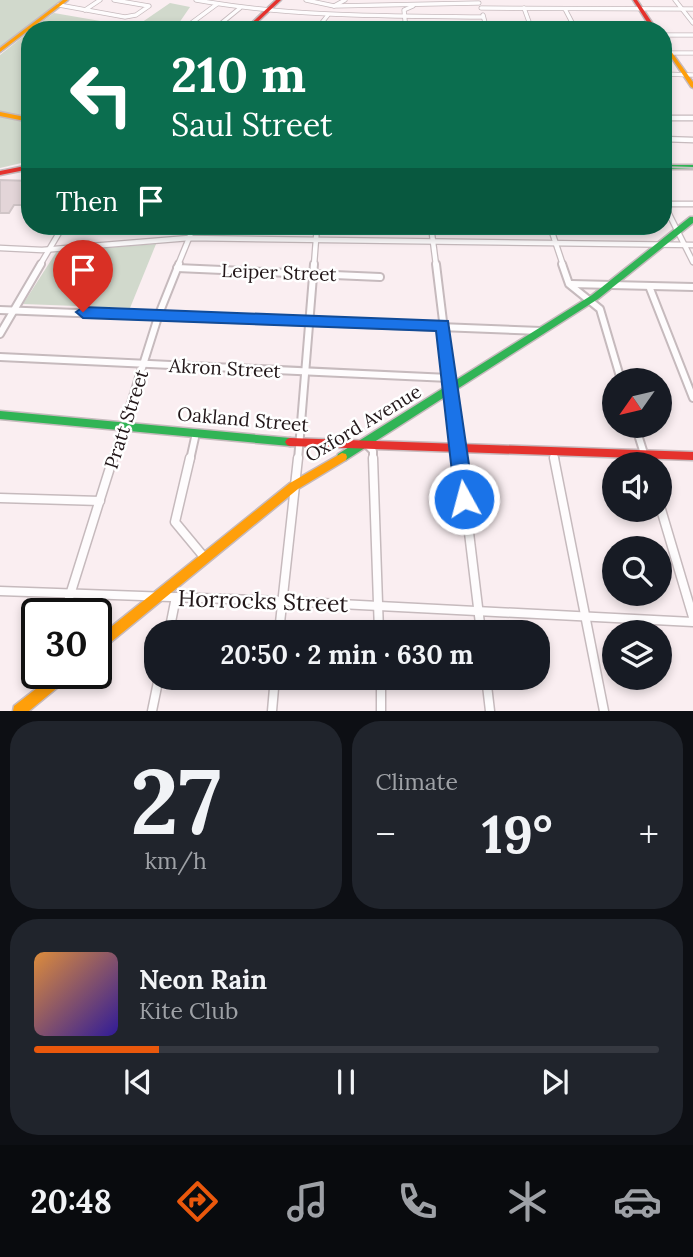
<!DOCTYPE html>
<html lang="en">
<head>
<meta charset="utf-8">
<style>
	:root { --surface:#171b24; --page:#20242c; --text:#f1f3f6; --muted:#9ea1a6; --line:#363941; --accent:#ea580c }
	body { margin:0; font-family:Lora,serif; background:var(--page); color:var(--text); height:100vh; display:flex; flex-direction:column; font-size:26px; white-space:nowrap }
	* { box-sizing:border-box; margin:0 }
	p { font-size:23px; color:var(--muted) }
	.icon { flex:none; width:38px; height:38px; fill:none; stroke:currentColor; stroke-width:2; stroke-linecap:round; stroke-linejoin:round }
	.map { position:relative; height:711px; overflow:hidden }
	.side { display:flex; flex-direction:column; gap:10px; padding:10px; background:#0d0f14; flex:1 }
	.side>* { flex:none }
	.top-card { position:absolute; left:21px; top:21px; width:651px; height:214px; border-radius:28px; box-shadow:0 4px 10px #0003; background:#0b6e4f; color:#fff; overflow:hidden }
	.needle { width:46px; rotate:236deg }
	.fabs { position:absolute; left:602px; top:368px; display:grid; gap:14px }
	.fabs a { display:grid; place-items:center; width:70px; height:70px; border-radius:50%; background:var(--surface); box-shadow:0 4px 10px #0003; font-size:35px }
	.speed { position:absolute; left:21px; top:598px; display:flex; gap:14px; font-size:35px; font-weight:700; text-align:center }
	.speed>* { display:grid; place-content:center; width:91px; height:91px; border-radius:50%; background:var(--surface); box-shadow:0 4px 10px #0003; line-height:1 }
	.speed .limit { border:4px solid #111; border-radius:10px; background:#fff; color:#111 }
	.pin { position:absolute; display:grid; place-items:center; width:60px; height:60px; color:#fff; margin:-72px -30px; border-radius:50% 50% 50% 0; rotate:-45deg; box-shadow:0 0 7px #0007 }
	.pin .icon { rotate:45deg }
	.me { position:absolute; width:77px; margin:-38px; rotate:353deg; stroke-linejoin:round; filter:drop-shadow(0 0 5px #0008) }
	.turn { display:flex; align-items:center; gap:24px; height:147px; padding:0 35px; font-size:32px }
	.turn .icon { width:91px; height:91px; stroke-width:2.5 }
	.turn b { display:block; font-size:49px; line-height:60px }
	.then { display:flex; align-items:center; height:66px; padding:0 35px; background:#0003; gap:14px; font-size:26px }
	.big { font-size:52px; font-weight:700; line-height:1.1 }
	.side .tile { flex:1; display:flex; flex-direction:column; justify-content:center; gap:10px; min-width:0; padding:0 24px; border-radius:28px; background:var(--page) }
	.side .dial { align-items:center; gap:0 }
	.dial b { font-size:91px; line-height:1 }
	.song { display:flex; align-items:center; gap:21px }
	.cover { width:84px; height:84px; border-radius:10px; background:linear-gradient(135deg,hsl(30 70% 55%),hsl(250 70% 35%)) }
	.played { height:7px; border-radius:4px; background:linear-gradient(90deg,var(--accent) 20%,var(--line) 20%) }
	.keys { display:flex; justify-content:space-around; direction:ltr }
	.heat { display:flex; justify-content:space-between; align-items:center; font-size:38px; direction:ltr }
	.side .tiles { flex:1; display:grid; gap:10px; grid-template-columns:1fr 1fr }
	.tile:last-child { grid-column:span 2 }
	.trip { position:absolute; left:144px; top:620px; width:406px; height:70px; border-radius:28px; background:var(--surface); box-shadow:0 4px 10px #0003; font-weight:700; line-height:70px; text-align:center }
	.tabs { display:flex; height:112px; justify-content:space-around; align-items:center; background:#090b0e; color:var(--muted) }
	.tabs .icon { width:49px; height:49px }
	.tabs .on { color:var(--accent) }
	.tabs b { font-size:32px; color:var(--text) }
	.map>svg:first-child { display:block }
	.green { fill:#d1d9cc }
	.building { fill:#e3d5d8; stroke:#d0c5c7; stroke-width:2 }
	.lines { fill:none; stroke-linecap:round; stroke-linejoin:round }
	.street-far3-casing { stroke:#c6babd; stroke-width:5 }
	.street-far2-casing { stroke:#c6babd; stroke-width:7 }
	.street-far1-casing { stroke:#c6babd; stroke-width:10 }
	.street-casing { stroke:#c6babd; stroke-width:11 }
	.fast-casing { stroke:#c6babd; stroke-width:3 }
	.slow-casing { stroke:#c6babd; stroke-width:3 }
	.jam-casing { stroke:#c6babd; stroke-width:3 }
	.street-far3 { stroke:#fefcfd; stroke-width:3.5 }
	.street-far2 { stroke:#fefcfd; stroke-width:4.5 }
	.street-far1 { stroke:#fefcfd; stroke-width:6 }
	.street { stroke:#fefcfd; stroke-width:8 }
	.fast { fill:#30b455; fill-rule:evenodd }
	.slow { fill:#ff9f0a; fill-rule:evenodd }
	.jam { fill:#e5322d; fill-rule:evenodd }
	.rail { stroke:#c5c2c2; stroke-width:2 }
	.route { fill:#1a73e8; stroke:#114b97; stroke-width:2 }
	.labels { text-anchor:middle; stroke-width:5; stroke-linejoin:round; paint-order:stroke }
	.street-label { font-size:19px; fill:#221719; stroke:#fff }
	.near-street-label { font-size:23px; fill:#221719; stroke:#fff }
</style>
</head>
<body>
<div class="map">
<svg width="693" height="711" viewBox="0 0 693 711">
	<rect width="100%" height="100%" fill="#faeef1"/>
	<!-- green -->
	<g class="green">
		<polygon points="0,0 66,0 0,48"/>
		<polygon points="170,3 190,7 179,23 184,25 178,30 31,30 54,13 135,27"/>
		<polygon points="30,31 30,161 0,168 0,55"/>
		<polygon points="156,244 130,308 23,304 57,251"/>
	</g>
	<!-- building -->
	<polygon class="building" points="0,180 30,181 30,205 14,205 9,213 0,213"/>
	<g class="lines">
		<!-- street-far3 casing -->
		<g class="street-far3-casing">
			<g id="street-far3">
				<path d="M196,0C291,17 386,16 483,17"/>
				<polyline points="306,0 334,6 479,3"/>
				<polyline points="675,0 693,23"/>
				<polyline points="59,5 125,17 136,15 149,6 114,0"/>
				<polyline points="334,6 345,0"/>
				<polyline points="481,8 693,9"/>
				<polyline points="524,8 532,30"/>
				<polyline points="565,9 576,30"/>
				<polyline points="85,10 100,0"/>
				<polyline points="483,15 487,30"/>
				<polyline points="249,27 289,30"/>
				<polyline points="182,30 217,4"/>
				<polyline points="213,30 240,8"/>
				<polyline points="316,30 328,15"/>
				<polyline points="406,30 404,10 413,6"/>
				<polyline points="663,35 693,35"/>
				<polyline points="663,53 693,53"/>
				<polyline points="663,74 693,75"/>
			</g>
		</g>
		<!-- street-far2 casing -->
		<g class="street-far2-casing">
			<g id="street-far2">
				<polyline points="663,118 693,118"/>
				<polyline points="663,139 693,140"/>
				<polyline points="663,202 693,262"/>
				<polyline points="663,204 693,204"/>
				<polyline points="431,226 436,265"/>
				<polyline points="550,226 563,265"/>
				<polyline points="0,248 42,250 189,238 693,245"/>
				<polyline points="40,265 63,226"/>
				<polyline points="178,265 194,226"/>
				<polyline points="314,265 317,226"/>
			</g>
		</g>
		<!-- street-far1 casing -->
		<g class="street-far1-casing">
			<g id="street-far1">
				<polyline points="436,264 460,460"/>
				<polyline points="562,264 569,284 600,309 621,380"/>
				<polyline points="177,268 380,277"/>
				<polyline points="571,284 693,287"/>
				<polyline points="649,286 693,398"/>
				<polyline points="0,310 541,331"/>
				<polyline points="0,334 41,264"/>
				<polyline points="0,357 449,378"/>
				<polyline points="635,425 646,460"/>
				<polyline points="367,445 373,451 373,460"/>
				<polyline points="553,451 555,460"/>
				<polyline points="113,460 159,314 179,264"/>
				<polyline points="190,460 196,433"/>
				<polyline points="298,460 314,264"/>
			</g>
		</g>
		<!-- street casing -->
		<g class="street-casing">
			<g id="street">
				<polyline points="190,458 175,522 204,557"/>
				<polyline points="373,458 379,632"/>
				<polyline points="460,458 481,632"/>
				<polyline points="554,458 604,711"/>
				<polyline points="645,458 647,464"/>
				<polyline points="0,498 100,501"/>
				<polyline points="660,506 693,617"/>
				<polyline points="0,591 282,601 693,622"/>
				<polyline points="64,614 113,458"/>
				<polyline points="169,632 176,597"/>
				<polyline points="279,632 298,458"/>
				<polyline points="381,677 381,711"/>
				<polyline points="486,677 490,711"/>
				<polyline points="41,689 46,674"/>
				<polyline points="152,711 159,677"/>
				<polyline points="272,711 275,677"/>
			</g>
		</g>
		<!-- fast casing -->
		<g class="fast-casing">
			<g id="fast">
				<rect x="663" y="165" width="30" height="4"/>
				<polygon points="690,217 693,217 693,223 598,299 346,460 342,461 338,460 337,457 338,454 592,295"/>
				<polygon points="0,411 290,438 293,439 295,442 293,445 290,446 0,419"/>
			</g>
		</g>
		<!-- slow casing -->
		<g class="slow-casing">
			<g id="slow">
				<polygon points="63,0 68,0 0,52 0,48"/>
				<polygon points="663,40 693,82 693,88 691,87 663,45"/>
				<polygon points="0,112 30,118 30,122 0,116"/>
				<polygon points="342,453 346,454 347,457 346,460 298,489 100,651 96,653 96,639 290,483"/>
				<polygon points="55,674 71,674 69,678 29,711 13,711 14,706"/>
			</g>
		</g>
		<!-- jam casing -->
		<g class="jam-casing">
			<g id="jam">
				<polygon points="276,0 281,0 249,30 244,30"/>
				<polygon points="633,0 637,0 657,30 652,30"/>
				<polygon points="30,165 30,169 0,175 0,171"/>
				<polygon points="290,438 693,452 693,460 290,446 287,445 285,442 287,439"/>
			</g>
		</g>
		<!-- street-far3 -->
		<use href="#street-far3" class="street-far3"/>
		<!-- street-far2 -->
		<use href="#street-far2" class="street-far2"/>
		<!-- street-far1 -->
		<use href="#street-far1" class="street-far1"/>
		<!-- street -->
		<use href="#street" class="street"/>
		<!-- fast -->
		<use href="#fast" class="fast"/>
		<!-- slow -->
		<use href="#slow" class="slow"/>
		<!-- jam -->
		<use href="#jam" class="jam"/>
		<!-- rail -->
		<polyline class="rail" points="663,167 693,168"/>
	</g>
	<!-- route -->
	<polygon class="route" points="83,307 448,321 474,499 471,505 464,507 458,505 455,499 436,331 83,318 76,312"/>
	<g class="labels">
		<!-- street labels -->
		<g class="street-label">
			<text transform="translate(279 272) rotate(2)" y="7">Leiper Street</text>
			<text transform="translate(225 368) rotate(3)" y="7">Akron Street</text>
			<text transform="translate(126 419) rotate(-72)" y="7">Pratt Street</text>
			<text transform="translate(243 419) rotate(5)" y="7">Oakland Street</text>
			<text transform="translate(363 423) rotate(-31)" y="7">Oxford Avenue</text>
		</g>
		<!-- near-street labels -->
		<g class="near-street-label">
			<text transform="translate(263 601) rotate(2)" y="8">Horrocks Street</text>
		</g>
	</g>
</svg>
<div class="fabs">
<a><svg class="needle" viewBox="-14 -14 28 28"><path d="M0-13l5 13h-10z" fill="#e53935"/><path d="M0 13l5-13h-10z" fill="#9ea1a6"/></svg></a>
<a><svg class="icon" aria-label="sound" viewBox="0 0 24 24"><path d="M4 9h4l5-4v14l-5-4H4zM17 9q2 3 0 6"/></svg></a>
<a><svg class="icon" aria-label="search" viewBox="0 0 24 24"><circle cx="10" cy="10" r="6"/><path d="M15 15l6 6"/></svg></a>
<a><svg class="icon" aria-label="layers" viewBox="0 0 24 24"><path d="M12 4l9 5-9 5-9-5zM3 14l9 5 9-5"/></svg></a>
</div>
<div class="speed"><div class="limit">30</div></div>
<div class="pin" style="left:83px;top:312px;background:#d93025"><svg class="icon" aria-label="arrive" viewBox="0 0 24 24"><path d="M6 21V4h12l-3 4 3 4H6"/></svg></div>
<svg class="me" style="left:464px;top:499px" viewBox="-20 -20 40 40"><circle r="17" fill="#1a73e8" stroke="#fff" stroke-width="3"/><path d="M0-11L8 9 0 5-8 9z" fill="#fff"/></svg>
<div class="trip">20:50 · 2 min · 630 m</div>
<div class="top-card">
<div class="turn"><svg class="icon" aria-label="left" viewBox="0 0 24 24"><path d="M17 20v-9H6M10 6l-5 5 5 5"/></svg><div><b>210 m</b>Saul Street</div></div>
<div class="then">Then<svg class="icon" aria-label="arrive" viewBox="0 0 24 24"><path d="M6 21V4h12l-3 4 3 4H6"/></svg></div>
</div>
</div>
<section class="side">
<div class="tiles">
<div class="tile dial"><b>27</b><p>km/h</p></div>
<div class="tile"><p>Climate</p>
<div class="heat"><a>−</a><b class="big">19°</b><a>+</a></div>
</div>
<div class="tile">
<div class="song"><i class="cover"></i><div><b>Neon Rain</b><p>Kite Club</p></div></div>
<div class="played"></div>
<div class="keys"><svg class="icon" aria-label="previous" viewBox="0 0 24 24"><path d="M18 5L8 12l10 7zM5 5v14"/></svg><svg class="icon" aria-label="pause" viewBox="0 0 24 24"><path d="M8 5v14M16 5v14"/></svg><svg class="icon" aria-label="next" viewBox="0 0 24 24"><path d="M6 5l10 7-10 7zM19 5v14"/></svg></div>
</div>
</div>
</section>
<nav class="tabs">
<b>20:48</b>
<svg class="icon on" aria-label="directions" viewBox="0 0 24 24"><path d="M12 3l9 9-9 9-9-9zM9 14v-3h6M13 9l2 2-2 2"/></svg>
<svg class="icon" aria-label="music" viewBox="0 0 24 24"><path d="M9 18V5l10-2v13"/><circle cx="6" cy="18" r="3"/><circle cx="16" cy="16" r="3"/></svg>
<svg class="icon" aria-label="phone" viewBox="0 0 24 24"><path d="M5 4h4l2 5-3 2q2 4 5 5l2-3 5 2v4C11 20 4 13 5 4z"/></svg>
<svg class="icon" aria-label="climate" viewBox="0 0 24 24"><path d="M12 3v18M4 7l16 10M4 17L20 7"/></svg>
<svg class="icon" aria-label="car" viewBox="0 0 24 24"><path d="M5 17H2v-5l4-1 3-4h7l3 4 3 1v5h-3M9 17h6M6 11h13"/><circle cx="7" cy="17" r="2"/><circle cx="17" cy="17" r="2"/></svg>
</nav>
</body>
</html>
